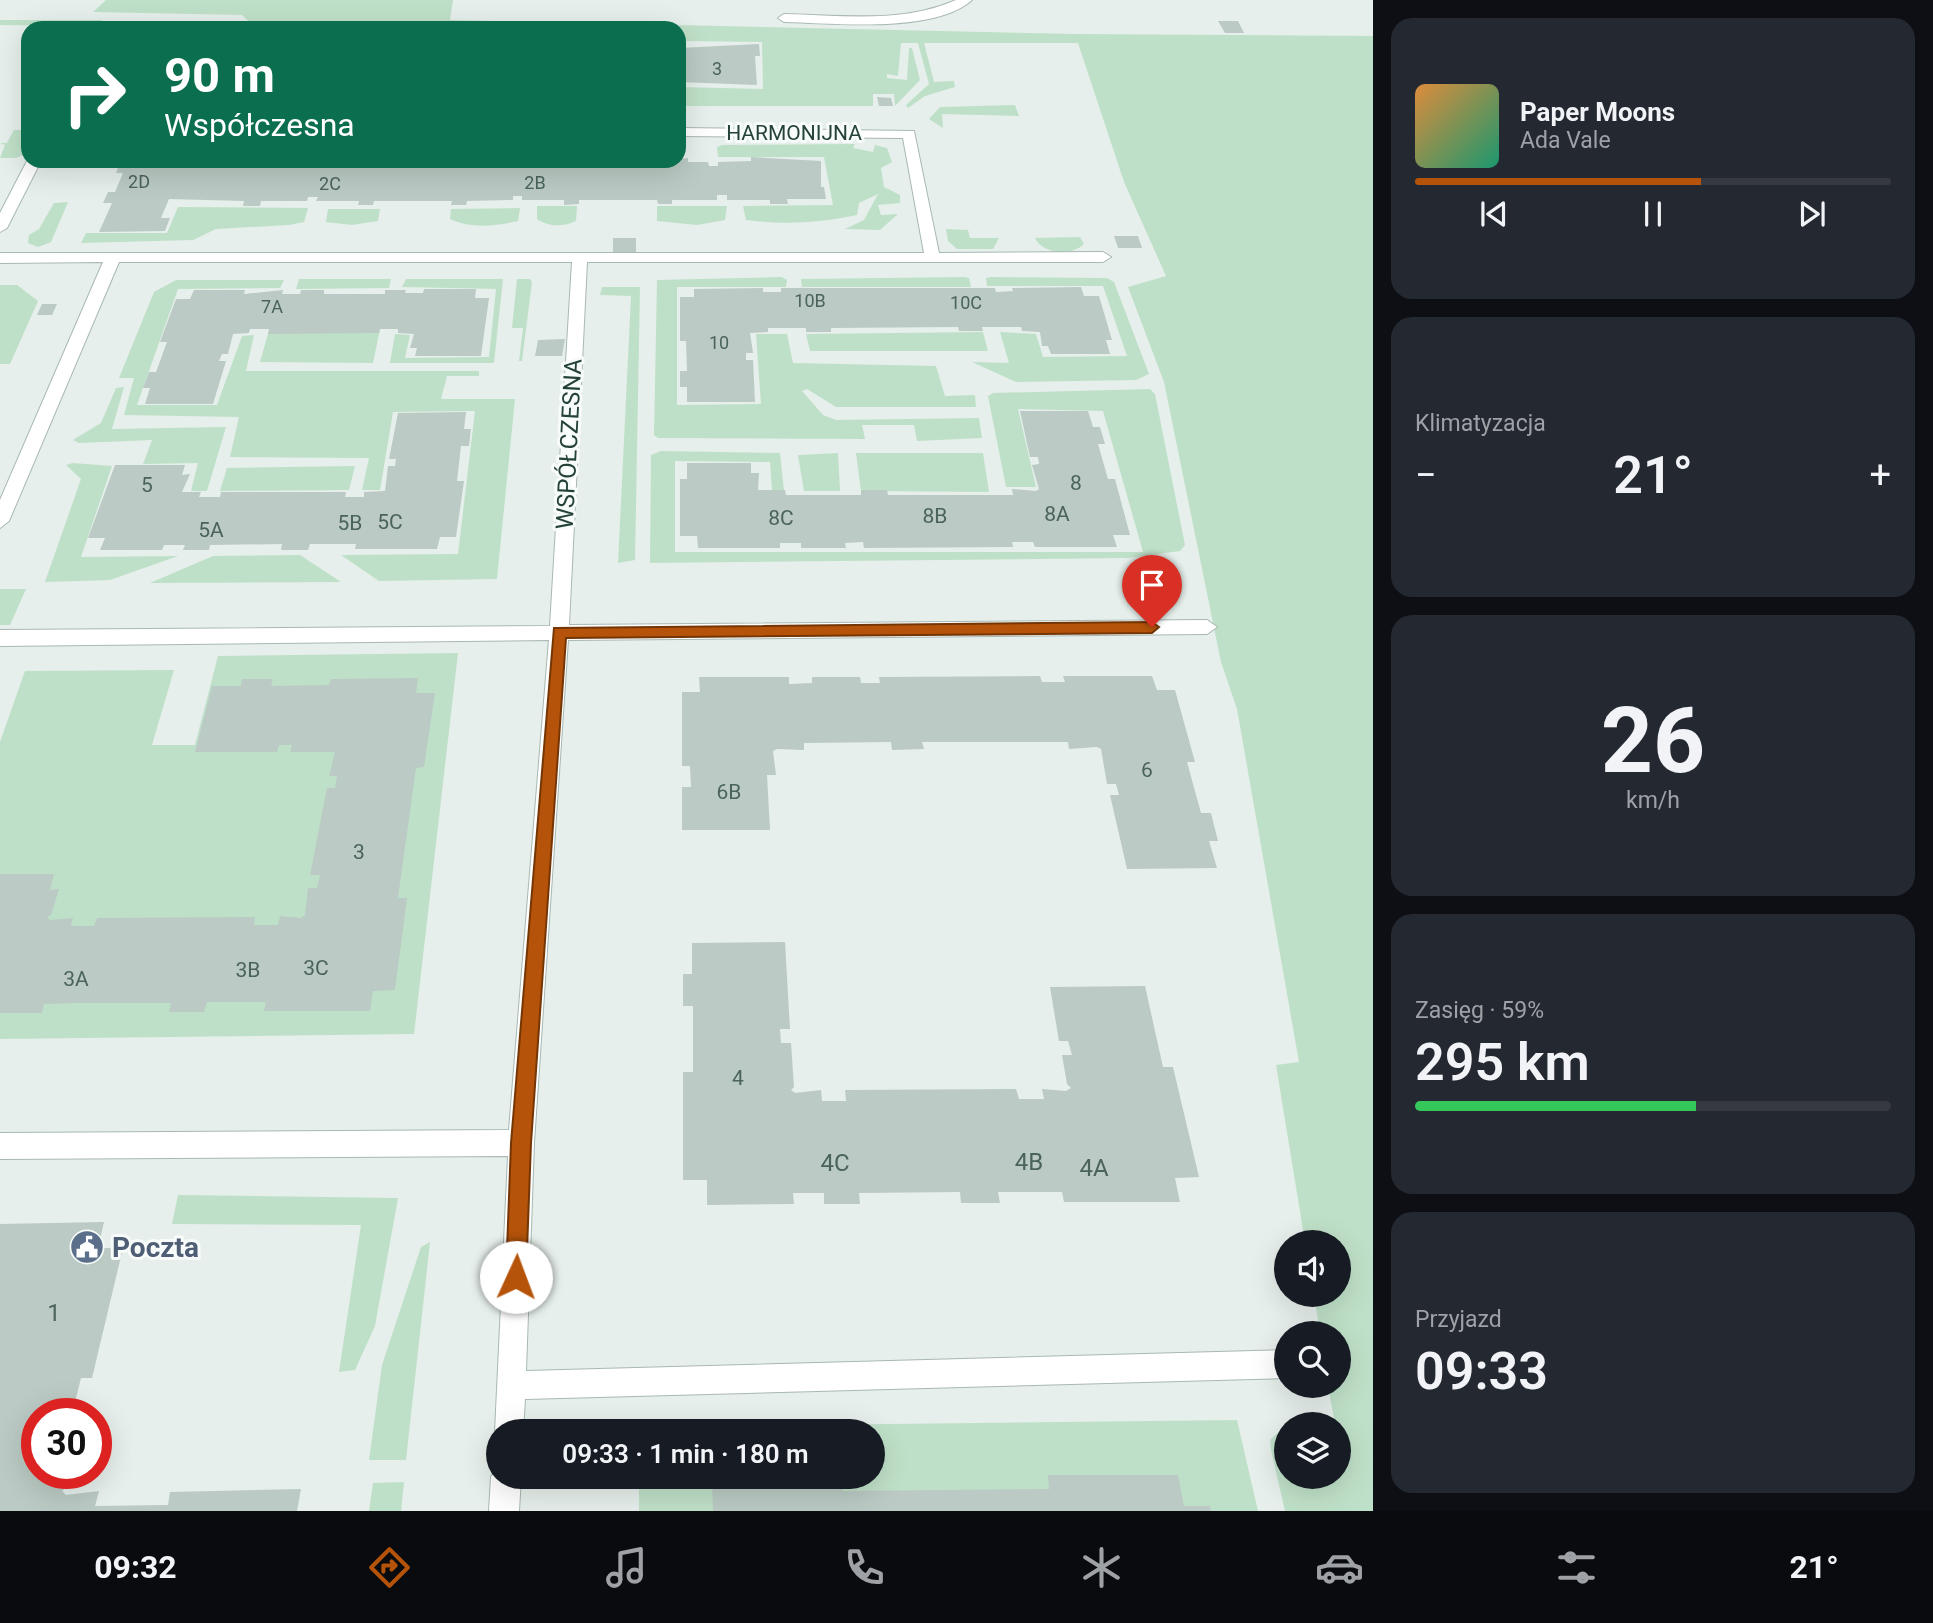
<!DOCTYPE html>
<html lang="pl">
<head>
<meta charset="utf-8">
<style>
	:root { --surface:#171b24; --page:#242831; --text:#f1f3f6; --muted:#9ea1a6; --line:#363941; --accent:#b45309 }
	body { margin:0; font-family:Roboto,sans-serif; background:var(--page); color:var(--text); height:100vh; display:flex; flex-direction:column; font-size:26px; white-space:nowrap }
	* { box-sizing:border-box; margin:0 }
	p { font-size:23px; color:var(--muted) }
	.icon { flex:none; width:38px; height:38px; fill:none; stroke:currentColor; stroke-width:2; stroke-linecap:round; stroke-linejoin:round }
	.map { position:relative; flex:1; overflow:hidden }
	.side { display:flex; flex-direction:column; gap:18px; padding:18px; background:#0d0f14; width:560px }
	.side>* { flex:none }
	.top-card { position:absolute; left:21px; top:21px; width:665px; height:147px; border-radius:21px; box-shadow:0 7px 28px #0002; background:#0b6e4f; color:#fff; overflow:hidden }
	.controls { position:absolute; left:1274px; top:1230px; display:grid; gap:14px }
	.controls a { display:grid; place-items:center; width:77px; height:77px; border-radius:50%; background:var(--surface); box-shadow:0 7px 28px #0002; font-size:35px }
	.speed { position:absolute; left:21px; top:1398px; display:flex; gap:14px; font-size:35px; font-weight:700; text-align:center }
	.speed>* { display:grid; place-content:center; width:91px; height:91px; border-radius:50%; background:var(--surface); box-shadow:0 7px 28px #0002; line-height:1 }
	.speed .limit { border:10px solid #d22; background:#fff; color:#111 }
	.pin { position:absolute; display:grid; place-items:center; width:60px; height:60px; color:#fff; margin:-72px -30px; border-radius:50% 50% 50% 0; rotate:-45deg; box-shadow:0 0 7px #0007 }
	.pin .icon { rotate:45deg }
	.me { position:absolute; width:77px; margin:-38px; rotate:2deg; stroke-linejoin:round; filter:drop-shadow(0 0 5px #0008) }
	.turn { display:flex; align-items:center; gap:24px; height:147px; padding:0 28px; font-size:32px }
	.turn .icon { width:91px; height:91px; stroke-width:2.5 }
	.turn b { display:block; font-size:49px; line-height:60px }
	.big { font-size:52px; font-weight:600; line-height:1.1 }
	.side .widget { flex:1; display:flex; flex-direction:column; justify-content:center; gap:10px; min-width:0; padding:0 24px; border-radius:21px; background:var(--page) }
	.side .dial { align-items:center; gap:0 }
	.dial b { font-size:91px; line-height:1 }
	.song { display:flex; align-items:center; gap:21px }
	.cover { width:84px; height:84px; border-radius:10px; background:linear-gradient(135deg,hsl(30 70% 55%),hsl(160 70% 35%)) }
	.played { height:7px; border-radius:4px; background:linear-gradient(90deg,var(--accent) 60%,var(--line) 60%) }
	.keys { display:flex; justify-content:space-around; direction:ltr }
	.heat { display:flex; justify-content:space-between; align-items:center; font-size:38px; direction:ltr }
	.charge { height:10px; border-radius:5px; background:linear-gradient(90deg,#34c759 59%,var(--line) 0) }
	.trip { position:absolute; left:486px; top:1419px; width:399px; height:70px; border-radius:35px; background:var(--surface); box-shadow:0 7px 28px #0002; font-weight:600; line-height:70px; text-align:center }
	.tab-bar { display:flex; height:112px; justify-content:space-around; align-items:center; background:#090b0e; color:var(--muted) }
	.tab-bar .icon { width:49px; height:49px }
	.tab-bar .selected { color:var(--accent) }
	.tab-bar b { font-size:32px; color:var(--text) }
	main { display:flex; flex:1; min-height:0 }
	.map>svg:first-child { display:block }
	.green { fill:#bfe0c8 }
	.building { fill:#bbcac4 }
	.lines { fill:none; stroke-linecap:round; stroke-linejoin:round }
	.lane-casing { stroke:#a8b8b2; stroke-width:2 }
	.street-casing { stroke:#a8b8b2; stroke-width:2 }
	.lane { fill:#fff; fill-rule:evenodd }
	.street { fill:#fff; fill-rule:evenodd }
	.route { fill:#b45309; stroke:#753606; stroke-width:2 }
	.labels { text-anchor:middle; stroke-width:6; stroke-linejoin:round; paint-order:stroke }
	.far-number-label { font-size:18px; fill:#4a645c }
	.far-street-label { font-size:21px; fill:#24423a; stroke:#f7fbf9 }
	.number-label { font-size:21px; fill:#4a645c }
	.street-label { font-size:24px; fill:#24423a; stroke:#f7fbf9 }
	.near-number-label { font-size:24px; fill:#4a645c }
	.near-service-label { font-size:28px; font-weight:bold; fill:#4e5e75; stroke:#f7fbf9; text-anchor:start }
</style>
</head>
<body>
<main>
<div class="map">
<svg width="1373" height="1511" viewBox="0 0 1373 1511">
	<rect width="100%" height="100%" fill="#e6efeb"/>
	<!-- green -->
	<g class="green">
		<polygon points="106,0 453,0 450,20 1076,34 1373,36 1373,1511 1285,1511 1271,1450 1270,1440 1280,1431 1286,1431 1286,1477 1339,1477 1339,1424 1335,1424 1328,1386 1339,1386 1339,1334 1320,1333 1314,1295 1339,1295 1339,1242 1305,1242 1276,1065 1299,1062 1237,709 1221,662 1164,382 1128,287 1166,276 1124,182 1078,43 924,43 934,82 954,81 955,87 925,96 908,108 906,105 929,84 918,43 901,43 898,76 887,74 887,78 907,80 909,48 912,48 920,80 895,106 894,94 873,94 873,106 679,106 679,87 763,89 762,42 679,41 679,28 273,25 272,28 256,28 242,15 93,12"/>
		<polygon points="0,20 102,20 98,28 78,28 79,26 0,25"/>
		<polygon points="1015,105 1019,116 942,114 943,128 929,119 940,107"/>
		<polygon points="14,130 28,130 28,153 16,158 0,158 5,145 0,143 7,143"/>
		<path d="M855,144L853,148L873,152L875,145L887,148L892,162L881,168L884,187L900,195V203L878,205L881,215L898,214L880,230L845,229L864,220L878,194L859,203L857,215C819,223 785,225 746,220L743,206L833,205L824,157H718L717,147L722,145Z"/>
		<polygon points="68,202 51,242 38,247 28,243 29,235 39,229 54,203"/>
		<path d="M537,206H577L576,221C564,227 548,227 537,219Z"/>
		<polygon points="657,206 727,206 725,220 697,225 657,221"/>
		<polygon points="178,207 308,208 304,222 289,225 216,229 193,240 81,243 86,233 167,233"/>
		<path d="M520,208L518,221C496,226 471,229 450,219L451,209Z"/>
		<polygon points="328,209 380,209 378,221 352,225 326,222"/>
		<polygon points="946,229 968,230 970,238 999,238 993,249 957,249 948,241"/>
		<path d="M1080,237L1084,244C1072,256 1043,255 1035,238Z"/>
		<polygon points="782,277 787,280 786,287 677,287 677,405 761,404 756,334 787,334 793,363 936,366 945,396 975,395 976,407 836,407 807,389 802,391 823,415 836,420 979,418 982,438 917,441 914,425 862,425 865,439 658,438 654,435 657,280"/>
		<polygon points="964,277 969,278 971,287 802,287 801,279"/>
		<polygon points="991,277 1107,278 1114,282 1149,374 1136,380 1016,382 972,362 1009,363 1000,332 1036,334 1043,357 1127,356 1103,286 987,286 986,278"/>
		<polygon points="299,279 391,279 389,288 296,289"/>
		<polygon points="406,279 503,279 494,363 390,363 395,334 410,335 405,358 489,357 496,289 402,287"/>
		<polygon points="517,279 530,279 532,282 522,361 519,361 523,328 512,328"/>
		<polygon points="176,280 284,280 280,288 178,289 137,405 217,405 242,336 254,335 246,371 479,371 479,376 447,376 441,399 515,399 497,579 379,581 341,555 458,554 475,411 393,412 380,490 362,490 369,458 230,457 239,417 124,415 134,378 119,378 154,292"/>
		<polygon points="0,285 17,285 38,301 10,364 0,364"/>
		<polygon points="602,287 640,287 635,560 618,563 631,296 600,295"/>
		<polygon points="380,329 373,363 260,362 269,330"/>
		<polygon points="983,332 988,351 810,351 806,334"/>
		<polygon points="124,387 112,429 226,427 207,491 191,491 198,463 143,464 152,440 79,443 73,440 101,423 116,388"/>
		<polygon points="1150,389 1155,394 1185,545 1180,551 1128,558 650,563 651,455 661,451 780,453 784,491 772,491 770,462 675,461 675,552 1143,552 1103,411 1018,409 1036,487 1006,487 988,396 993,393"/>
		<polygon points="838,453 840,491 804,491 798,455"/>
		<polygon points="856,453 983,453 989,492 861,491"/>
		<polygon points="73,463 112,466 81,557 178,556 110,580 45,582 81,479 66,465"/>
		<polygon points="355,466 349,490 220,491 227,468"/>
		<polygon points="300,555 341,582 150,583 213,556"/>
		<polygon points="0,589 26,589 10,625 0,625"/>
		<polygon points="458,653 414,1034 0,1039 0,742 25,671 174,670 152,745 195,745 218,656"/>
		<polygon points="178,1195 398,1198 375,1326 355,1370 339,1372 361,1225 172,1224"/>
		<polygon points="430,1242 406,1460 369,1460 382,1365 421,1247"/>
		<polygon points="1237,1420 1258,1511 639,1511 639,1477 873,1477 873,1432 640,1432 640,1427"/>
		<polygon points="404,1482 401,1511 369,1511 373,1483"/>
	</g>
	<!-- building -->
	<g class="building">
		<polygon points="1218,21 1238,21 1244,33 1225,33"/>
		<polygon points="759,44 760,56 755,56 757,85 679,82 679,48"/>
		<polygon points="877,97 891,98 893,106 879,106"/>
		<polygon points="751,157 821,161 821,187 824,187 826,199 787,199 788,204 770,204 770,200 727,200 727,195 717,195 717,200 672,200 672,204 658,204 657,200 579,200 579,204 564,205 564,200 522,200 522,196 513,196 513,200 467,201 466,205 451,205 452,201 374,201 373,205 358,205 359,201 316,201 318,197 308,197 307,201 261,201 260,206 243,206 244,201 169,199 161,218 170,218 165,231 99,232 112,203 103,203 108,192 115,192 123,173 116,173 121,161 184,161 182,166 290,161 310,163 309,167 318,167 319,163 353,161 489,161 510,162 509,167 518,167 519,162 655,162 688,158 688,162 708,162 709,166 718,166 718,162 751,161"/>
		<polygon points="1114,236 1138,236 1142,248 1118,248"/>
		<rect x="613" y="238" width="23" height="14"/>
		<polygon points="1081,287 1084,296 1099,296 1112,340 1106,340 1110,354 1051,354 1048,346 1042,346 1040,332 1022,331 1021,327 982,327 983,331 959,331 958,327 831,328 831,332 806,332 806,328 768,328 768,332 750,333 753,353 746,353 746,360 753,360 755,402 687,402 687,387 680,387 680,371 687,371 686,341 680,341 680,297 694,297 694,289 763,288 763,292 781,292 781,288 995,288 996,292 1013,291 1012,288"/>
		<polygon points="424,289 476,289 475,298 489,298 481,356 415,356 417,348 410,348 414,334 398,333 398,329 380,329 379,333 268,334 269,329 250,329 249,333 233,334 228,354 222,354 219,361 226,361 213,404 145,404 150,388 143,388 149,372 156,372 167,342 160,342 176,299 190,299 194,290 245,290 244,294 283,290 282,294 300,294 301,290 324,290 324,294 385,294 385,290 406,290 405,293 423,293"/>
		<polygon points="42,304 57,304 52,315 37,315"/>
		<polygon points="565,339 562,356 535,356 538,340"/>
		<polygon points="1020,411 1088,411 1093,427 1100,427 1105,444 1098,444 1108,479 1115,479 1130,535 1113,535 1117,547 1035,547 1033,542 1012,542 1013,547 864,548 863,542 845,543 846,548 801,548 801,543 780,543 780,548 698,548 697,536 680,536 680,479 687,479 687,463 751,463 751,473 759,473 758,490 785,490 786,495 861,495 861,490 887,490 888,495 1013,495 1012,489 1036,491 1039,489 1032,465 1039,464 1038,457 1030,457"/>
		<polygon points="466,412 464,429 471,429 469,446 461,446 457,481 464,481 456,537 440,537 437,549 355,549 356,544 310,544 308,550 281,550 282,544 210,545 209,550 183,550 185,545 164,545 162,550 100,550 105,538 88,538 115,465 185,465 182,475 190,474 182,492 201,492 199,497 220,497 221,492 346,492 345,497 364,497 364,492 385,491 388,466 395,466 396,459 389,459 398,413"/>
		<polygon points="1040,676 1042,682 1065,682 1063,676 1152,676 1157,690 1175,690 1195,762 1187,762 1201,813 1211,813 1218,841 1209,841 1217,868 1127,869 1110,795 1119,795 1116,784 1107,784 1101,749 1097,747 1069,749 1068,742 922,742 924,749 892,750 891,742 804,743 804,750 777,749 773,751 776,775 767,775 770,830 682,830 682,787 691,787 690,766 682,766 682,692 700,692 699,677 789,677 789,684 812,683 812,677 860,677 861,683 880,683 879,677"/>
		<polygon points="418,678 416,693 435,693 424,767 416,768 398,898 407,898 395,990 373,991 370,1011 264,1011 266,1002 207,1002 204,1012 169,1012 171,1003 73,1003 44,1004 42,1013 0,1013 0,874 54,874 50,890 59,889 51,915 47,917 50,920 73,918 71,926 94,926 97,918 255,917 254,925 278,925 280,916 301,918 305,915 308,888 317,888 320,875 310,875 327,788 335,788 337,776 329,776 335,752 290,752 292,745 279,745 277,752 195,752 212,686 241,686 242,679 273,679 271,686 329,685 331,679"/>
		<polygon points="785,942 790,1029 780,1029 781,1043 791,1043 794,1087 791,1090 795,1093 821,1090 822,1101 846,1101 845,1090 1016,1089 1019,1099 1044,1099 1042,1089 1066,1091 1071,1088 1067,1084 1062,1055 1072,1055 1068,1041 1059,1041 1050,987 1145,986 1163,1067 1173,1067 1199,1177 1175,1178 1180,1202 1064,1202 1062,1192 998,1192 1000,1203 961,1203 960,1192 859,1193 860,1204 824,1204 824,1193 793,1193 794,1204 707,1205 707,1180 683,1180 683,1072 693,1072 693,1006 683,1006 683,974 692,974 692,943"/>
		<polygon points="104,1222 98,1248 123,1248 92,1378 81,1378 72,1414 37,1414 37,1474 70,1474 67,1487 62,1491 66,1495 99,1491 95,1506 168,1505 170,1492 301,1489 297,1511 0,1511 0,1224"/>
		<polygon points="1048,1475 1178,1475 1184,1506 1210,1506 1211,1511 713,1511 712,1477 843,1477 843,1491 1049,1489"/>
	</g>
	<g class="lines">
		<!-- lane casing -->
		<g class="lane-casing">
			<path id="lane" d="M956,0H972C935,34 832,23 784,22L778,18L784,14C841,15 902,24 956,0Z"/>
		</g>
		<!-- street casing -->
		<g class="street-casing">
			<g id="street">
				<polygon points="679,128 914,131 939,253 1103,252 1111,257 1103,262 587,262 569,625 1207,620 1217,627 1207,634 568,640 534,1143 526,1371 1286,1350 1286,1378 525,1399 523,1432 499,1432 499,1442 495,1432 508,1156 0,1159 0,1133 509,1130 549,640 0,646 0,630 550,626 572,262 119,262 9,521 0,528 0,500 103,262 0,263 0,253 924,253 903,138 679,136"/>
				<polygon points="28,159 41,161 7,228 0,232 0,213"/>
				<polygon points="499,1465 499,1477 521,1477 519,1511 489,1511 491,1477"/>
			</g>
		</g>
		<!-- lane -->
		<use href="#lane" class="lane"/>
		<!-- street -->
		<use href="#street" class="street"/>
	</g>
	<!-- route -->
	<polygon class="route" points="1152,622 1159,627 1152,633 566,638 531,1143 526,1277 523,1285 516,1288 509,1285 506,1277 511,1143 554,628"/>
	<!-- icons -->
	<defs>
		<g id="civic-disc" transform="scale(1.75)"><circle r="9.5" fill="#5c6f8a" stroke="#f7fbf9"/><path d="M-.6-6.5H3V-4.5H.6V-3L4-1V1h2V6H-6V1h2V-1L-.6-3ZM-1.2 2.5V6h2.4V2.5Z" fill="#fff"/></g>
	</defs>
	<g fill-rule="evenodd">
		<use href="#civic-disc" x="87" y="1247"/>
	</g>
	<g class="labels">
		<!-- far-number labels -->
		<g class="far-number-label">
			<text x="717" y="75">3</text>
			<text x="139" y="188">2D</text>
			<text x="535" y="189">2B</text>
			<text x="330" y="190">2C</text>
			<text x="810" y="307">10B</text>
			<text x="966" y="309">10C</text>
			<text x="272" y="313">7A</text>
			<text x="719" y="349">10</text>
		</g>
		<!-- far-street labels -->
		<g class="far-street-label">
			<text x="794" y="140">HARMONIJNA</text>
		</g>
		<!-- number labels -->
		<g class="number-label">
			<text x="1076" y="490">8</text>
			<text x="147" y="492">5</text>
			<text x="1057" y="521">8A</text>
			<text x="935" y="523">8B</text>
			<text x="781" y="525">8C</text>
			<text x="390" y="529">5C</text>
			<text x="350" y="530">5B</text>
			<text x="211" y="537">5A</text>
			<text x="1147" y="777">6</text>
			<text x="729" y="799">6B</text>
			<text x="359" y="859">3</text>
			<text x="316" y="975">3C</text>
			<text x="248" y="977">3B</text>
			<text x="76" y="986">3A</text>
			<text x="738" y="1085">4</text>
		</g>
		<!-- street labels -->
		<g class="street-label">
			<text transform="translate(569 444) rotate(-87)" y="8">WSPÓŁCZESNA</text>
		</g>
		<!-- near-number labels -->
		<g class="near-number-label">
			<text x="1029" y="1170">4B</text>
			<text x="835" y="1171">4C</text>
			<text x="1094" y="1176">4A</text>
			<text x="54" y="1321">1</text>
		</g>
		<!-- near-service labels -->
		<g class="near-service-label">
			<text x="112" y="1257">Poczta</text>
		</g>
	</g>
</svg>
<div class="controls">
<a><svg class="icon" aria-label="sound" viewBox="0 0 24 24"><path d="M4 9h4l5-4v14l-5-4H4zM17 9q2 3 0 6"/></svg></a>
<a><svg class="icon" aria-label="search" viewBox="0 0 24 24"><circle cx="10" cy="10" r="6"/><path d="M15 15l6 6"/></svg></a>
<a><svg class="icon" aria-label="layers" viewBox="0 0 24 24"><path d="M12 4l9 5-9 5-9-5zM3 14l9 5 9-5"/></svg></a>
</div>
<div class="speed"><div class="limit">30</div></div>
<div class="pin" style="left:1152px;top:627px;background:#d93025"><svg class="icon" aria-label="arrive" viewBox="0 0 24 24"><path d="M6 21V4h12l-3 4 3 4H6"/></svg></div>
<svg class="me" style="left:516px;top:1277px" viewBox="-20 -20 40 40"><circle r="19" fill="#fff"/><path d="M0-13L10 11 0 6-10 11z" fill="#b45309"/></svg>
<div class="trip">09:33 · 1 min · 180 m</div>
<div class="top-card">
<div class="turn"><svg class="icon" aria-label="right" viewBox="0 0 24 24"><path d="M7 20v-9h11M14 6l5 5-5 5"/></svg><div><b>90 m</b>Współczesna</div></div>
</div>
</div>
<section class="side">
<div class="widget">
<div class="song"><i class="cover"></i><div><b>Paper Moons</b><p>Ada Vale</p></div></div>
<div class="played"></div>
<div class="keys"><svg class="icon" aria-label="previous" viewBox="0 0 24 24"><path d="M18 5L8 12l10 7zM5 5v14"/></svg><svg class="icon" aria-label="pause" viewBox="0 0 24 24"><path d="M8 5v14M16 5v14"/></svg><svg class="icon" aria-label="next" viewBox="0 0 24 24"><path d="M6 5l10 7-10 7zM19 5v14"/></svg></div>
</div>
<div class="widget"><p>Klimatyzacja</p>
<div class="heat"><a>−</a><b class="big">21°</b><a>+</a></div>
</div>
<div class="widget dial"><b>26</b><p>km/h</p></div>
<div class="widget"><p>Zasięg · 59%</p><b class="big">295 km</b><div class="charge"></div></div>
<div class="widget"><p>Przyjazd</p><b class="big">09:33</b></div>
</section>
</main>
<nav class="tab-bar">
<b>09:32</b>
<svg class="icon selected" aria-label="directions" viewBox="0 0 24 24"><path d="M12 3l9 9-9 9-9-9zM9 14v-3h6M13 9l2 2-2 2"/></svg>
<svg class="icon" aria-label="music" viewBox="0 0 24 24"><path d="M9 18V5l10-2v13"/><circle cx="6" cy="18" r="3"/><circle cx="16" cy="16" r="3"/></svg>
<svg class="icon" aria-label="phone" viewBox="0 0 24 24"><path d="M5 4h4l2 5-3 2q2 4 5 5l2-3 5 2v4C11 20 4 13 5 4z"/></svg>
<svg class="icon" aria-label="climate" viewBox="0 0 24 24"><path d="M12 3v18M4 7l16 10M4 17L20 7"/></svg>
<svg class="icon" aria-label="car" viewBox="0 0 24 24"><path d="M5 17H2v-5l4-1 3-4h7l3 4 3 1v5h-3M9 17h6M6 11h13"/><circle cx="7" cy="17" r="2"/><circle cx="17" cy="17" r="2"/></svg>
<svg class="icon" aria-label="filters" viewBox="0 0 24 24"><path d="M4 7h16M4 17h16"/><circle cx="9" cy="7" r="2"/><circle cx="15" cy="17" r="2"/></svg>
<b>21°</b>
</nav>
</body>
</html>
